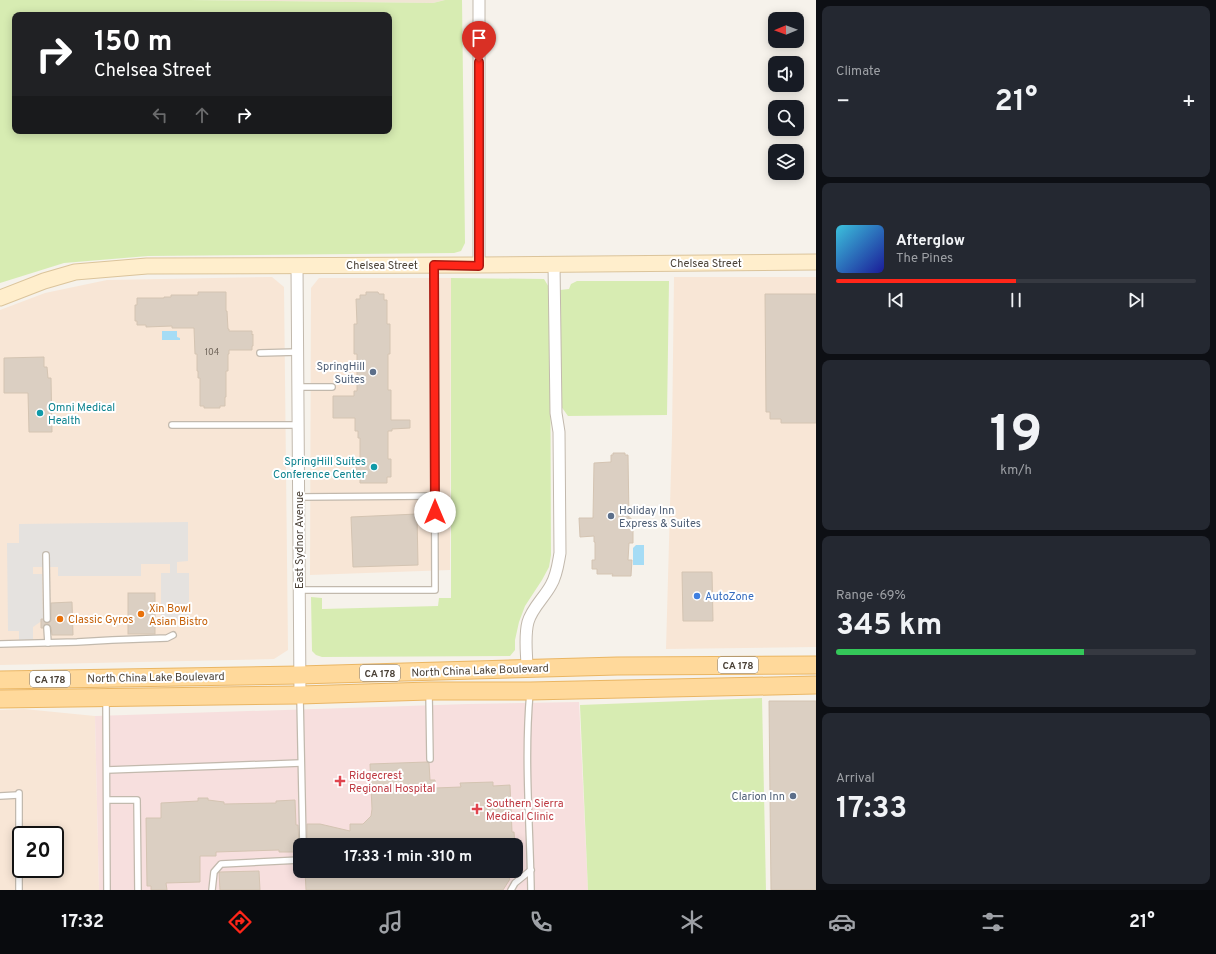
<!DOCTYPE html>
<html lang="en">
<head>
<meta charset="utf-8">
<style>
	:root { --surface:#171b24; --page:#242831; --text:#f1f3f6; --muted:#9ea1a6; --line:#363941; --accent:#ff2619 }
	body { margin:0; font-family:Overpass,sans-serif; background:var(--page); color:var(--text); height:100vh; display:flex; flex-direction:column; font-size:15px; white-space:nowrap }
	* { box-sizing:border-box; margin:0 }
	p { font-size:13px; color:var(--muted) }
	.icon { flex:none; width:22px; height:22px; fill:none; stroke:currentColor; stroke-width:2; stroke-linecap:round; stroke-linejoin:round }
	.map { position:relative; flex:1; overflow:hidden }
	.drawer { display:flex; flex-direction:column; gap:6px; padding:6px; background:#0d0f14; width:400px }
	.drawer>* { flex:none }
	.guide { position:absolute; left:12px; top:12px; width:380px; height:122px; border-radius:8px; box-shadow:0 2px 10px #0003; background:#202124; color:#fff; overflow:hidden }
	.needle { width:26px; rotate:269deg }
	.controls { position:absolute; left:768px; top:12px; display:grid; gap:8px }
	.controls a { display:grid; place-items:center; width:36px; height:36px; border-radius:8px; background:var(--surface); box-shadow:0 2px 10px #0003; font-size:20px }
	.speed { position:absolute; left:12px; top:826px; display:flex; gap:8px; font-size:20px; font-weight:700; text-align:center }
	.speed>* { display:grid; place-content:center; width:52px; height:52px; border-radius:50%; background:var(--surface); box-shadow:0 2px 10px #0003; line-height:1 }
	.speed .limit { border:2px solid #111; border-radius:6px; background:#fff; color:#111 }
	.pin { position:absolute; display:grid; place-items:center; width:34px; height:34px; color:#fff; margin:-41px -17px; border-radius:50% 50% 50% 0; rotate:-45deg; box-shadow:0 0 4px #0007 }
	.pin .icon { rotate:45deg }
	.me { position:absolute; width:44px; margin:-22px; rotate:0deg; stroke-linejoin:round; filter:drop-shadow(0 0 3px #0008) }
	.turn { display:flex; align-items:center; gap:14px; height:84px; padding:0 16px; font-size:18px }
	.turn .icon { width:52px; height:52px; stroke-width:2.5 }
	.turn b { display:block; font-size:28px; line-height:34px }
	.lanes { display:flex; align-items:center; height:38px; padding:0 16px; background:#0003; justify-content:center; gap:20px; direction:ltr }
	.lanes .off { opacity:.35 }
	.big { font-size:30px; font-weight:700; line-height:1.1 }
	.drawer .widget { flex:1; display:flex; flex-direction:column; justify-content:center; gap:6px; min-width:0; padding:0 14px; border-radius:8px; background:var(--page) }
	.drawer .dial { align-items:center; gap:0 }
	.dial b { font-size:52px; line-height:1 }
	.song { display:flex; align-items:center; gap:12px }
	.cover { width:48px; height:48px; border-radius:6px; background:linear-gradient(135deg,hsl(190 70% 55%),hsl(240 70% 35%)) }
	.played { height:4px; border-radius:2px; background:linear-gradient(90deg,var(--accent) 50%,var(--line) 50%) }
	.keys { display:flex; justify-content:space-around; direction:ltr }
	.heat { display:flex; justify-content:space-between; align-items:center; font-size:22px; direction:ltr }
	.charge { height:6px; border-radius:3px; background:linear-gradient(90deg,#34c759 69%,var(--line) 0) }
	.trip { position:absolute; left:293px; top:838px; width:230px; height:40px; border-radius:8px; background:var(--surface); box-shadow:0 2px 10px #0003; font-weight:700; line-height:40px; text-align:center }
	.tabs { display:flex; height:64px; justify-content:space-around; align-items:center; background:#090b0e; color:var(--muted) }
	.tabs .icon { width:28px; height:28px }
	.tabs .on { color:var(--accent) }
	.tabs b { font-size:18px; color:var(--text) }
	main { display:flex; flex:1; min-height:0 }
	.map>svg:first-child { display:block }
	.commercial { fill:#f8e6d6; fill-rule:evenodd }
	.education { fill:#f0e5d4 }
	.medical { fill:#f7dfde; fill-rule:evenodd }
	.green { fill:#d7ecb2; fill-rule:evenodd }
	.parking { fill:#e5e2df }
	.water { fill:#a5dcf5 }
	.building { fill:#dbcfc2; stroke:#d4c4b2 }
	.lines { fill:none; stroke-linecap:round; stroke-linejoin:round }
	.lane-casing { stroke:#c2b9ad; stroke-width:8 }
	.street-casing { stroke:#c2b9ad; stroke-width:13 }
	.secondary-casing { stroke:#dbc49b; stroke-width:17 }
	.primary-casing { stroke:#eab664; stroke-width:19 }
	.lane { stroke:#fff; stroke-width:5.5 }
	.street { stroke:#fff; stroke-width:11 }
	.secondary { stroke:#fec; stroke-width:15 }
	.primary { stroke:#ffd99b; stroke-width:17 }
	.route-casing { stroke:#a61910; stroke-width:10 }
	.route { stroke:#ff2619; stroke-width:7 }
	.service-dot { fill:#5c6f8a; stroke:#fff; stroke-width:1.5 }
	.culture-dot { fill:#0f9aa8; stroke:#fff; stroke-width:1.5 }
	.shop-dot { fill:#3f7fe0; stroke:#fff; stroke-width:1.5 }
	.food-dot { fill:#e8710a; stroke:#fff; stroke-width:1.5 }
	.health-dot { fill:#e0444e; stroke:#fff; stroke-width:1.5 }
	.labels { text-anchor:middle; stroke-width:4; stroke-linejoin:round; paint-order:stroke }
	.number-label { font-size:9px; fill:#6f655a }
	.shield { fill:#fff; stroke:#817b74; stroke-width:1 }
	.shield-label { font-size:10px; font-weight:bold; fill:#4b4238 }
	.street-label { font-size:11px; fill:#4b4238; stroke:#fff }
	.service-label { font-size:11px; fill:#4e5e75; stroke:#fff; text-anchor:end }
	.culture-label { font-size:11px; fill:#0d838f; stroke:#fff; text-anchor:start }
	.shop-label { font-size:11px; fill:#366cbe; stroke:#fff; text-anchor:start }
	.food-label { font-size:11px; fill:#c56008; stroke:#fff; text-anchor:start }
	.health-label { font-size:11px; fill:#be3a42; stroke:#fff; text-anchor:start }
</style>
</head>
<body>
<main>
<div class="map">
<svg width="816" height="890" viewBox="0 0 816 890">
	<rect width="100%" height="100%" fill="#f6f2eb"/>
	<!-- commercial -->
	<g class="commercial">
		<polygon points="272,277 284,287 288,650 274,659 0,665 0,310 45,293 107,280"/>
		<polygon points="674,277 816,277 816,647 666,649 672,435"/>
		<polygon points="319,278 451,278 450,570 310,575 311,288"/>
		<path d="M24,709L95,716L99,890H0V710ZM21,835H55V869H21Z"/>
	</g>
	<!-- education -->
	<polygon class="education" points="189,0 445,0 433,3"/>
	<!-- medical -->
	<path class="medical" d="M579,702L588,890H99L95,716L468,704ZM300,845H516V871H300Z"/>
	<!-- green -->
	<g class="green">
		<path d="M0,0H189L433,3L445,0H462L465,243L461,251L454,253L148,256L64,263L0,283ZM15,15H389V131H15Z"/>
		<polygon points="451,278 544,279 550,289 551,555 549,567 542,580 525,606 519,622 515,640 515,650 510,656 322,657 316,655 312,651 311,597 322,598 322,609 438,606 439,598 451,598"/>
		<polygon points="577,281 669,281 667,415 568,416 558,402 560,290 569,289 571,284"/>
		<polygon points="762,698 766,890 588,890 580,705"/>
	</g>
	<!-- parking -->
	<polygon class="parking" points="188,522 188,561 177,562 177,573 189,573 189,622 161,622 161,573 170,573 170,564 141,564 141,576 58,576 58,567 33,567 33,574 42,574 43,620 33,627 33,641 19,641 19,631 8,631 7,543 19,543 19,524"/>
	<!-- water -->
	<g class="water">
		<polygon points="162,331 177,331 177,337 180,338 180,340 162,340"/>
		<polygon points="636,545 644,545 644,565 633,565 633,548"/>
	</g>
	<!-- building -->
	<g class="building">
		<polygon points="198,292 226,292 226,311 227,311 228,329 229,329 229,331 252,331 252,335 253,334 253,346 252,346 252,350 229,350 229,354 228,354 228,371 226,371 226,397 225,397 225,406 220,406 220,408 204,408 204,406 200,406 200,378 198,378 198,371 197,371 197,354 195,354 194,328 172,328 172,326 146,327 146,325 137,325 137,321 135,321 135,305 137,305 137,298 164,298 164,297 171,297 171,295 198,295"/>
		<polygon points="366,292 378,292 379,294 384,294 384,300 387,300 387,324 390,324 390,354 388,354 388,390 391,390 391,420 410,420 410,428 392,429 392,431 388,431 388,459 391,459 391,477 387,477 387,483 360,483 360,475 356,475 356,458 360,458 360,438 358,438 358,431 355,431 355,418 333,418 333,396 354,396 354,391 357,391 357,354 354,354 354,324 357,324 356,299 360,299 360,295 366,295"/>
		<polygon points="765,294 816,294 816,423 781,423 781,419 770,419 770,412 766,412"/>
		<polygon points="44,357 44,367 47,367 48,378 51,378 52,432 29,432 28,393 4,393 4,358"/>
		<polygon points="613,453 625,453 625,455 628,455 629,518 631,518 631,525 633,525 633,543 629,543 628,560 632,560 631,576 612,576 613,574 597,574 597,569 592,569 592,560 595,560 595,542 594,542 594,536 580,537 579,518 593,518 594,463 611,462 611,455 613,455"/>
		<polygon points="417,514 418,565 353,567 351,517"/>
		<polygon points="682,572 712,572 713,621 683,621"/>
		<rect x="128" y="593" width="27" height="41"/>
		<polygon points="72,602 73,635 52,635 51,627 48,624 45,624 43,628 41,628 41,619 43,619 44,621 47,623 51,621 51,603"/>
		<polygon points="769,701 816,701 816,890 771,890"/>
		<polygon points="427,762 429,763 430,780 435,780 435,788 461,787 460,783 493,782 493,786 510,785 512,832 514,832 515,845 307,845 307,824 320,824 350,831 350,824 363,824 371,816 372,809 370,764"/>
		<polygon points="198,798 208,798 208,800 224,802 224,804 276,803 276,801 295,800 296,825 298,825 299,845 296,845 297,852 279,852 279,850 216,852 216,856 200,856 200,882 166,883 167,890 151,890 151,886 147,886 146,818 161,818 161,803 198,801"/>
		<polygon points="259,871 260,890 220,890 219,872"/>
		<polygon points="305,871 501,871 510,879 503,890 306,890"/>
	</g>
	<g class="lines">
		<!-- lane casing -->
		<g class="lane-casing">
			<g id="lane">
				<polyline points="260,353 298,352"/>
				<polyline points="298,387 332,387"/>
				<polyline points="172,425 298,425"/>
				<polyline points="299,497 435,496"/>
				<polyline points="46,555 47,619"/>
				<polyline points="299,590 435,590 434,266"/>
				<polyline points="47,628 48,643"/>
				<polyline points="0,644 77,642 112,640 167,638 173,635"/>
				<path d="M530,692C524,758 530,824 531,890"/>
				<polyline points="429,693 430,759"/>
				<polyline points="300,697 303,845"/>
				<polyline points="106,699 107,890"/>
				<polyline points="107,770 301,763"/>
				<polyline points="19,793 19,890"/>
				<polyline points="0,796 18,795"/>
				<polyline points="107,800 137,800 138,890"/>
				<polyline points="212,890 214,872 221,864 300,860"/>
				<polyline points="511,890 515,883 531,870"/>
			</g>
		</g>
		<!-- street casing -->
		<g class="street-casing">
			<g id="street">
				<polyline points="479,0 479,265"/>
				<polyline points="297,266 300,695"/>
				<path d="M527,669C527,654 524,637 528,622C532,608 544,598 551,585C557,575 558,564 560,553L559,432L556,413L554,264"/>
			</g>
		</g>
		<!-- secondary casing -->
		<g class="secondary-casing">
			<polyline id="secondary" points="0,298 44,281 75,272 147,266 479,265 816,262"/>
		</g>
		<!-- primary casing -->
		<g class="primary-casing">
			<g id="primary">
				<polyline points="0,680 299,675 617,666 816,665"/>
				<polyline points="0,699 300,695 429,691 530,691 816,685"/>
			</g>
		</g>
		<!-- lane -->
		<use href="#lane" class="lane"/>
		<!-- street -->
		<use href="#street" class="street"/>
		<!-- secondary -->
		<use href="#secondary" class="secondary"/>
		<!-- primary -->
		<use href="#primary" class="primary"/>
	</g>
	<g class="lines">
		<!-- route casing -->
		<g class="route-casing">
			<polyline id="route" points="435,512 434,265 479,266 479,62"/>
		</g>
		<!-- route -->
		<use href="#route" class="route"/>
	</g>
	<!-- markers -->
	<g class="service-dot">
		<circle cx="373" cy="372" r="4"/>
		<circle cx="611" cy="516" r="4"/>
		<circle cx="793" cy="796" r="4"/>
	</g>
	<g class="culture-dot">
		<circle cx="40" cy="413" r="4"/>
		<circle cx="374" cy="467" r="4"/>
	</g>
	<circle class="shop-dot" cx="697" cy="596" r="4"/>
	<g class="food-dot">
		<circle cx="141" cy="614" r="4"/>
		<circle cx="60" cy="619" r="4"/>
	</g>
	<g class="health-dot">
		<path d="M338 775h4v4h4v4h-4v4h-4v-4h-4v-4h4z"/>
		<path d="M475 803h4v4h4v4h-4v4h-4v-4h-4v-4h4z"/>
	</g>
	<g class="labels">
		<!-- number labels -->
		<g class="number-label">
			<text x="212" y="355">104</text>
		</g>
		<!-- shield labels -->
		<g class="shield">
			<rect x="718" y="657" width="40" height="16" rx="3"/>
			<rect x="360" y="665" width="40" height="16" rx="3"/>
			<rect x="30" y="671" width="40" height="16" rx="3"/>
		</g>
		<g class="shield-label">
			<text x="738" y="669">CA 178</text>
			<text x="380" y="677">CA 178</text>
			<text x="50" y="683">CA 178</text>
		</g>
		<!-- street labels -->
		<g class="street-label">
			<text x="706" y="267">Chelsea Street</text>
			<text x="382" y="269">Chelsea Street</text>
			<text transform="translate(299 540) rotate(-90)" y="4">East Sydnor Avenue</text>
			<text transform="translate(480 670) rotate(-2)" y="4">North China Lake Boulevard</text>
			<text transform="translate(156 677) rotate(-1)" y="4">North China Lake Boulevard</text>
		</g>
		<!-- service labels -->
		<g class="service-label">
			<text x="365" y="370">SpringHill<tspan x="365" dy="13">Suites</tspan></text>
			<text x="619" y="514" text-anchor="start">Holiday Inn<tspan x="619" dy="13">Express &amp; Suites</tspan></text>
			<text x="785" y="800">Clarion Inn</text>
		</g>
		<!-- culture labels -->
		<g class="culture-label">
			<text x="48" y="411">Omni Medical<tspan x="48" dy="13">Health</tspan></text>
			<text x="366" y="465" text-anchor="end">SpringHill Suites<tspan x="366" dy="13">Conference Center</tspan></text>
		</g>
		<!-- shop labels -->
		<g class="shop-label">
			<text x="705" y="600">AutoZone</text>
		</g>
		<!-- food labels -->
		<g class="food-label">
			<text x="149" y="612">Xin Bowl<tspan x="149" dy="13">Asian Bistro</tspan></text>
			<text x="68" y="623">Classic Gyros</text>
		</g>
		<!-- health labels -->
		<g class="health-label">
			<text x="349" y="779">Ridgecrest<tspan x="349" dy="13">Regional Hospital</tspan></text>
			<text x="486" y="807">Southern Sierra<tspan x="486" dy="13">Medical Clinic</tspan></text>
		</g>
	</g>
</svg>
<div class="controls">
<a><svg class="needle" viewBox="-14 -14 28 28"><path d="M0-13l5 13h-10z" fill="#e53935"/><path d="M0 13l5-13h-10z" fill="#9ea1a6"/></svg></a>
<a><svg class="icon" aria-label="sound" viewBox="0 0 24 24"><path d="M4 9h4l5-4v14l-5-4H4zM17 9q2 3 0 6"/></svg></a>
<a><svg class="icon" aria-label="search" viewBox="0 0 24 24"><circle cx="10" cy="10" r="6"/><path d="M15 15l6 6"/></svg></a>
<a><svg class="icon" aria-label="layers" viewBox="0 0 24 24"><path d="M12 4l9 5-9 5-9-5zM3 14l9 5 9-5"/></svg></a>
</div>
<div class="speed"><div class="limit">20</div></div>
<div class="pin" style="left:479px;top:62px;background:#d93025"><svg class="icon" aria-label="arrive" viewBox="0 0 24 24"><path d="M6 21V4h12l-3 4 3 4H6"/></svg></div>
<svg class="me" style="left:435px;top:512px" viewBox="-20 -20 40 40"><circle r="19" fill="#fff"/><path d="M0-13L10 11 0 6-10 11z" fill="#ff2619"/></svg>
<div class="trip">17:33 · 1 min · 310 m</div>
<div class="guide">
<div class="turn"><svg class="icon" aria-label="right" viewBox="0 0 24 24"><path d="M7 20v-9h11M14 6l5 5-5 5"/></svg><div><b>150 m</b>Chelsea Street</div></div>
<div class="lanes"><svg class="icon off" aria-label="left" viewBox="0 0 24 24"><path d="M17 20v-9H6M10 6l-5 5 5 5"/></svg><svg class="icon off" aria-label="ahead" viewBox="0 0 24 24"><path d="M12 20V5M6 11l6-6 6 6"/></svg><svg class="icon" aria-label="right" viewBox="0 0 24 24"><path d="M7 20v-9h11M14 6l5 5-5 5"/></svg></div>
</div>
</div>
<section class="drawer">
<div class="widget"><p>Climate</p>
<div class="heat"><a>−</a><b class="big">21°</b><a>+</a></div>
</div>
<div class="widget">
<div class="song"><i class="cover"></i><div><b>Afterglow</b><p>The Pines</p></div></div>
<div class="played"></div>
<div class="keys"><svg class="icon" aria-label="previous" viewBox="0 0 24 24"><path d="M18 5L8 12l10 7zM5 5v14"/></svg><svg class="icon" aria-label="pause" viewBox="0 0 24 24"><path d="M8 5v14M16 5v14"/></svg><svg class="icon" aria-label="next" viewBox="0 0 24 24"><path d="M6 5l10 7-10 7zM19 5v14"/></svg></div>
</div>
<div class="widget dial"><b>19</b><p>km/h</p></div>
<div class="widget"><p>Range · 69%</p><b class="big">345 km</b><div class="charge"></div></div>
<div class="widget"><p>Arrival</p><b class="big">17:33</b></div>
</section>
</main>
<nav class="tabs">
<b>17:32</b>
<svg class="icon on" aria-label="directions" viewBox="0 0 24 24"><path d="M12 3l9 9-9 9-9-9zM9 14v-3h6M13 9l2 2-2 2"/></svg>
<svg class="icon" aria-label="music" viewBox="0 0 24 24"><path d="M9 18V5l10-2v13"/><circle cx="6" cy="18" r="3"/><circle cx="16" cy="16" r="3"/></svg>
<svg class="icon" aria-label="phone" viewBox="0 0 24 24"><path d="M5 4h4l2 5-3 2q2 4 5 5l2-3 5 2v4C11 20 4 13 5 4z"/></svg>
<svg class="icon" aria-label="climate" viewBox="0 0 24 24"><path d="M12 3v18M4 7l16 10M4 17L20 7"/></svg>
<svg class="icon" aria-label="car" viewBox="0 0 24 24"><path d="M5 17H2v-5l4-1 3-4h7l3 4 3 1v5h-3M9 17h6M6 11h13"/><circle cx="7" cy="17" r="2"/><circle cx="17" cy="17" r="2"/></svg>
<svg class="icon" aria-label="filters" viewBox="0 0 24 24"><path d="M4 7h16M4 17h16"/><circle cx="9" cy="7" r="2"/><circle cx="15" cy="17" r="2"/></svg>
<b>21°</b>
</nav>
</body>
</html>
